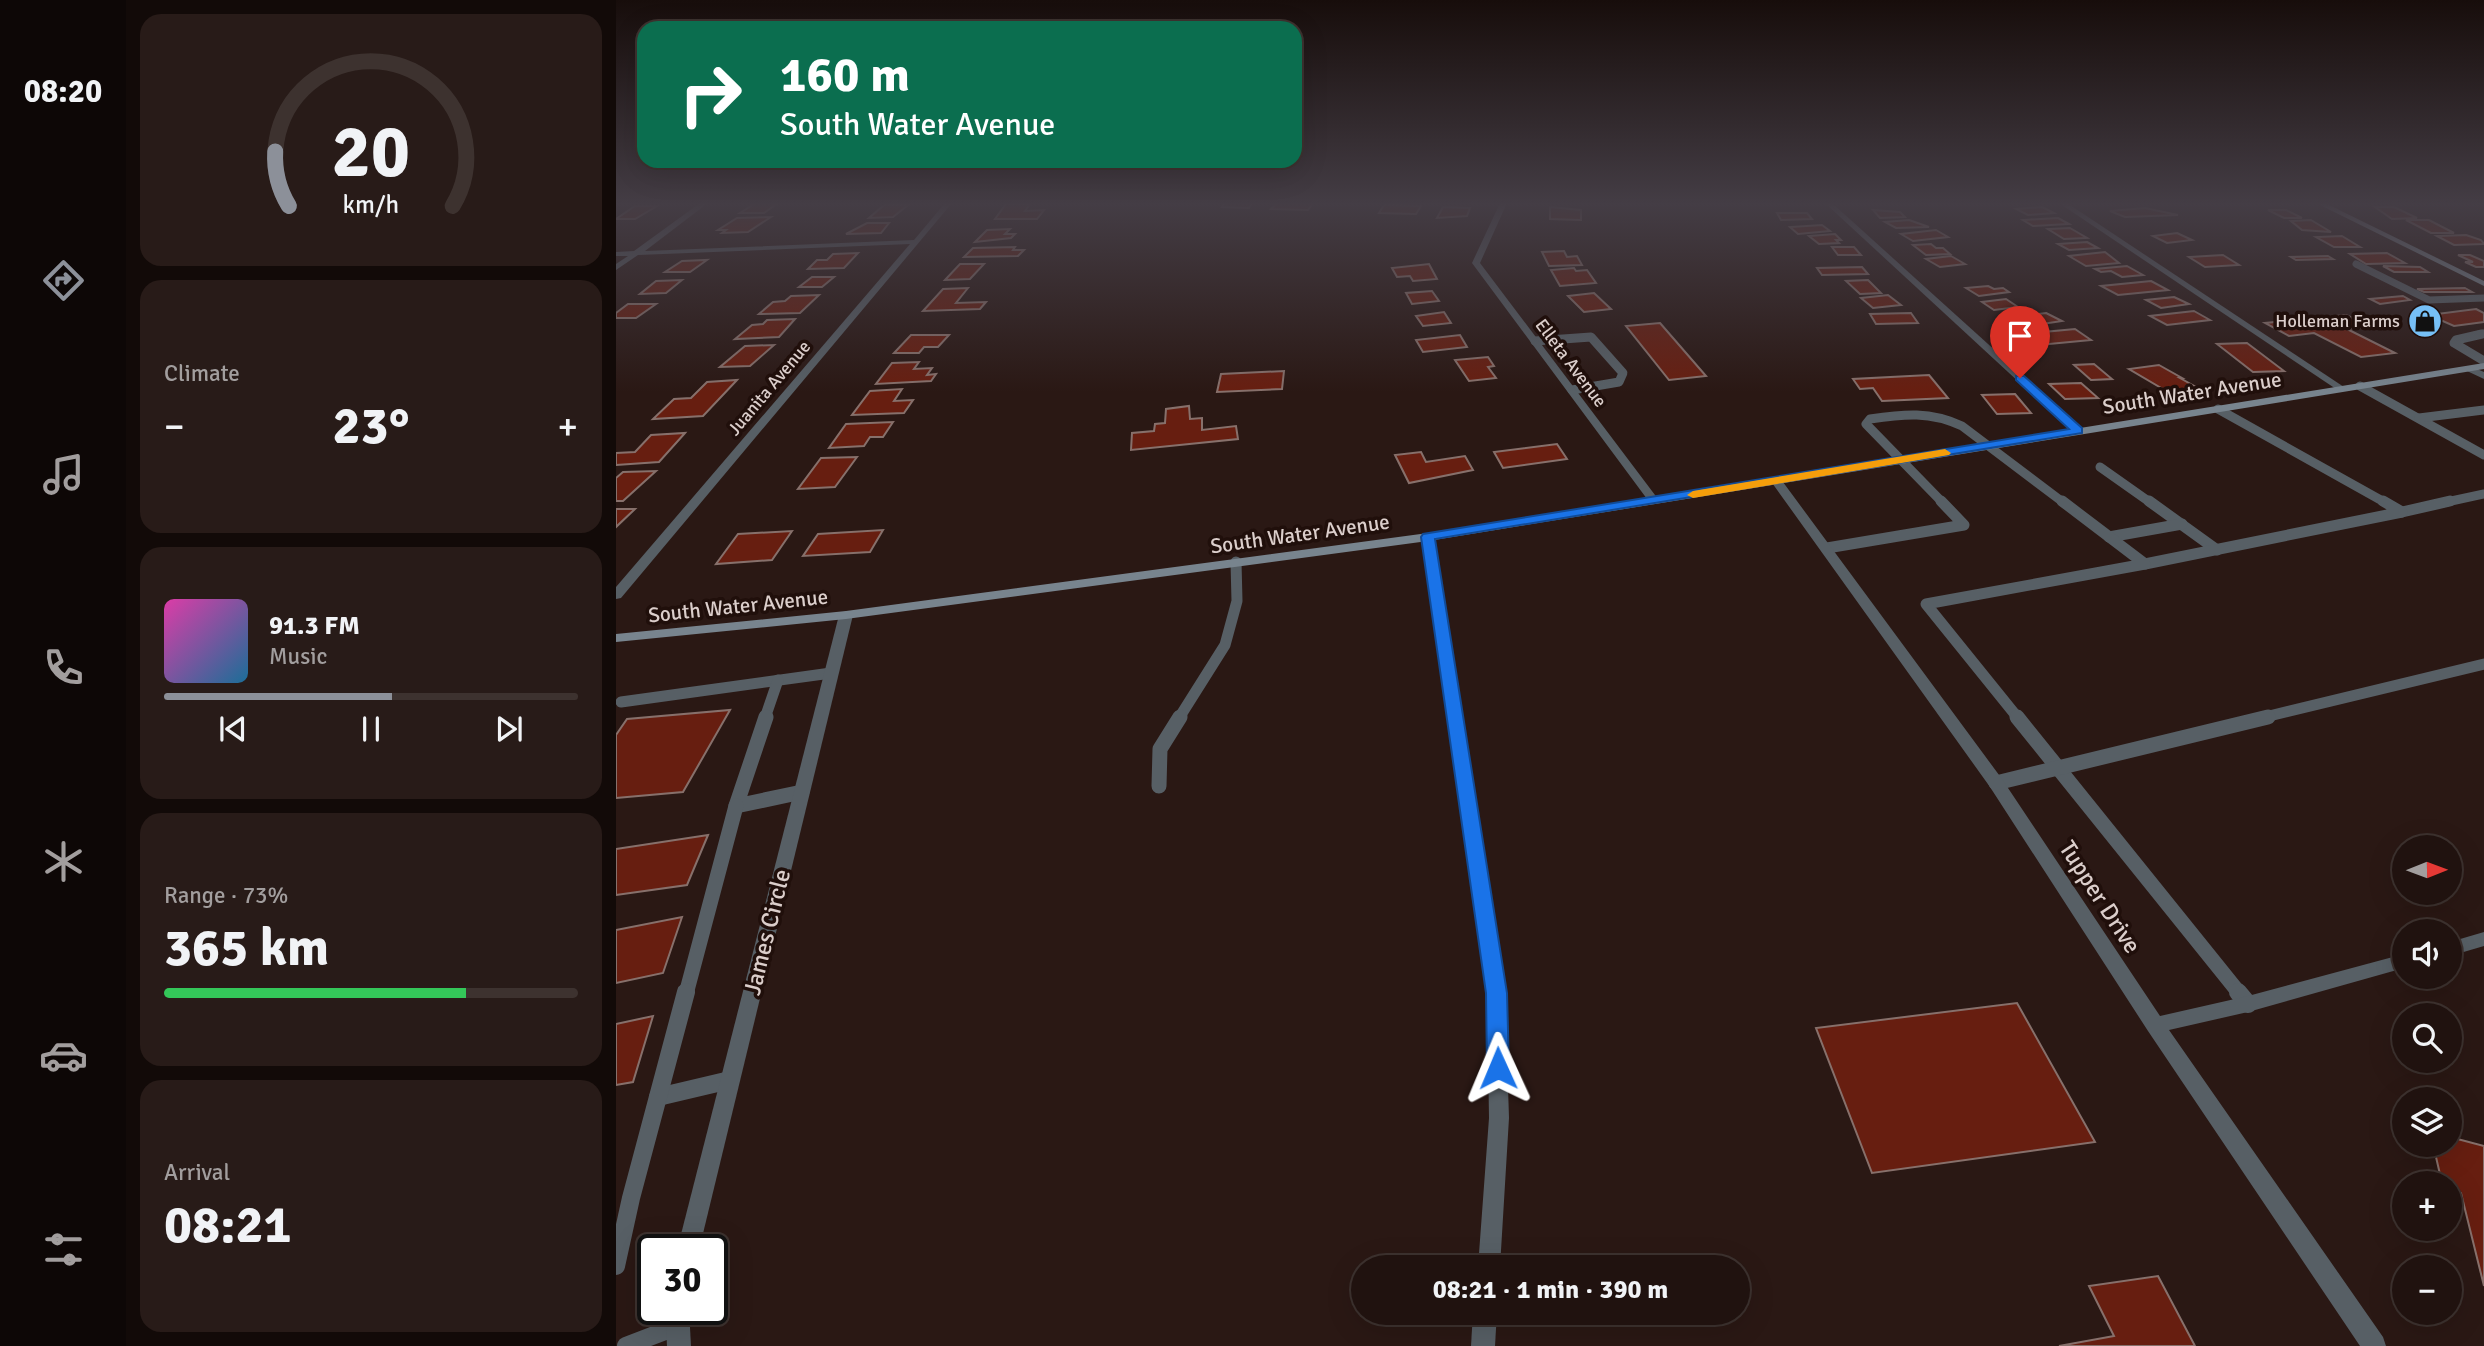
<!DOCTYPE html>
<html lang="en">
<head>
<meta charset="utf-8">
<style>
	:root { --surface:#20120f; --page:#281b18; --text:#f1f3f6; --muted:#a29e9e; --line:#3d322f; --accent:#8c9099 }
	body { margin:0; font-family:Signika,sans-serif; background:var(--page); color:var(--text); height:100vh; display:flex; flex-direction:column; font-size:26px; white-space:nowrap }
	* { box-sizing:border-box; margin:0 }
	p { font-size:23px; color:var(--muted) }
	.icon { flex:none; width:38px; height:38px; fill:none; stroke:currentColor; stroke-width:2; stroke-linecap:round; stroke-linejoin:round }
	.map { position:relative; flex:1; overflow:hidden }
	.details { display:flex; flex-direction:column; gap:14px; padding:14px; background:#120a08; width:490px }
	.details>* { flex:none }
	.top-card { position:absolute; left:21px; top:21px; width:665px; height:147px; border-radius:21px; box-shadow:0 7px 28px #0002,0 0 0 2px var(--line); background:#0b6e4f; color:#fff; overflow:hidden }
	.needle { width:46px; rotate:89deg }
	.fabs { position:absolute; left:1776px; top:835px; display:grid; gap:14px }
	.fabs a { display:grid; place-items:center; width:70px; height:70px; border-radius:50%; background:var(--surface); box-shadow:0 7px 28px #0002,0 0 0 2px var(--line); font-size:35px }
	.speed { position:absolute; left:21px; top:1234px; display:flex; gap:14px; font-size:35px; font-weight:700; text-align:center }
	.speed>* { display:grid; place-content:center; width:91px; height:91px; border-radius:50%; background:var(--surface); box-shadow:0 7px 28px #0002,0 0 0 2px var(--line); line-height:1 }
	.speed .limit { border:4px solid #111; border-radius:10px; background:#fff; color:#111 }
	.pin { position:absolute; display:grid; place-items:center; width:60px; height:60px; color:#fff; margin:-72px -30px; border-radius:50% 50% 50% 0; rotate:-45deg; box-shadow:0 0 7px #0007 }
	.pin .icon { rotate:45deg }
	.me { position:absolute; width:77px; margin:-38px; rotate:359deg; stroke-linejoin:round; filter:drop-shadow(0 0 5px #0008) }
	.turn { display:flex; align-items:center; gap:24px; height:147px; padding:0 28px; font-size:32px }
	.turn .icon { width:91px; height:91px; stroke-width:2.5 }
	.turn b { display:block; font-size:49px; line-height:60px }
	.big { font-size:52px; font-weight:700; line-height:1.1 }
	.details .widget { flex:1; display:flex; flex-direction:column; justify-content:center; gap:10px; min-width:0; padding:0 24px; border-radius:21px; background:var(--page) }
	.details .dial { align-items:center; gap:0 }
	.dial svg { height:182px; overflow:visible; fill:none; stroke:var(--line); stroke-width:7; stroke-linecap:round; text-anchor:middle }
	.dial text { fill:var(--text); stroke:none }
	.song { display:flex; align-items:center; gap:21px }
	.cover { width:84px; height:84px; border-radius:10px; background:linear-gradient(135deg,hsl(320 70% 55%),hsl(200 70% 35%)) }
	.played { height:7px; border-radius:4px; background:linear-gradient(90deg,var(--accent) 55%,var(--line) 55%) }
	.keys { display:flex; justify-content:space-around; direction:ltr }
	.heat { display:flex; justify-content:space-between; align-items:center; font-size:38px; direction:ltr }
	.charge { height:10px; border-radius:5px; background:linear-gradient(90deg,#34c759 73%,var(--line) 0) }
	.trip { position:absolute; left:735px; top:1255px; width:399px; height:70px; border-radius:35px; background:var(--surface); box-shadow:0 7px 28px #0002,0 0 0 2px var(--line); font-weight:700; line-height:70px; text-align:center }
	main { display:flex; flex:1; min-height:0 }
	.tabs { display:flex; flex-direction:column; width:126px; justify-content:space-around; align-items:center; background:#0d0706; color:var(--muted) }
	.tabs .icon { width:49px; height:49px }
	.tabs .on { color:var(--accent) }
	.tabs b { font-size:32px; color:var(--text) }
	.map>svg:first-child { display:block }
	.building { fill:#671e10; stroke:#87706b; stroke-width:2 }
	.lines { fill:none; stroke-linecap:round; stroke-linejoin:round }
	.lane-far4 { stroke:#575f65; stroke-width:7 }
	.lane-far3 { stroke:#575f65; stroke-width:9 }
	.lane-far2 { stroke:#575f65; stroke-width:11 }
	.lane-far1 { stroke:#575f65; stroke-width:15 }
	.lane { stroke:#575f65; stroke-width:18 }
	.street { fill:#575f65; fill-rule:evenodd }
	.secondary { fill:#78848e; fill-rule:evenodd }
	.route { fill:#1a73e8; stroke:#114b97; stroke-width:2 }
	.slow { fill:#f59e0b }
	.labels { text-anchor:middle; stroke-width:7; stroke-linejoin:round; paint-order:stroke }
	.far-poi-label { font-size:18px; fill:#dbcecb; stroke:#200f0b; text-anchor:end }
	.far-street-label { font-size:18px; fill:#dbcecb; stroke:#200f0b }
	.street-label { font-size:21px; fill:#dbcecb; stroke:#200f0b }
	.near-street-label { font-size:24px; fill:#dbcecb; stroke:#200f0b }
</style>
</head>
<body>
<main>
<nav class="tabs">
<b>08:20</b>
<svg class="icon on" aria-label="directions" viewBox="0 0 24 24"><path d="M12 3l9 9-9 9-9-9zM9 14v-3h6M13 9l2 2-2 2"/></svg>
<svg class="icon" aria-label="music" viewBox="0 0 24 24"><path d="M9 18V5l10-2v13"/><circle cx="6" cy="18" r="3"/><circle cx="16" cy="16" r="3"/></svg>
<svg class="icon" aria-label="phone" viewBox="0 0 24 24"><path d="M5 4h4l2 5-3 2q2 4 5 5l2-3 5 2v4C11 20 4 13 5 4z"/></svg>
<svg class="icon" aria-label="climate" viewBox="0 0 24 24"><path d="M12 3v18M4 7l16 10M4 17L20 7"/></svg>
<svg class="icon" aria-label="car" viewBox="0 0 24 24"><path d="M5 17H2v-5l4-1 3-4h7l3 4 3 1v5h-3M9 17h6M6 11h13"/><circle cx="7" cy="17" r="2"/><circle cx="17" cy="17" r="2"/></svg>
<svg class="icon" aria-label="filters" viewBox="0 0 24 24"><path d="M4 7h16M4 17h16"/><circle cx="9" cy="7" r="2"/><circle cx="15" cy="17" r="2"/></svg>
</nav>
<section class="details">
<div class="widget dial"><svg viewBox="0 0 100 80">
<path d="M14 69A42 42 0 1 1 86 69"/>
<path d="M14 69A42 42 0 0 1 8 45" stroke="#8c9099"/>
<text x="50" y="56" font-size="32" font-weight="700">20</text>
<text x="50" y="72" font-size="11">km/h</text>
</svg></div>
<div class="widget"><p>Climate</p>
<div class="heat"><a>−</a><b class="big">23°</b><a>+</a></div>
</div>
<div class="widget">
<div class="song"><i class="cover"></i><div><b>91.3 FM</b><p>Music</p></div></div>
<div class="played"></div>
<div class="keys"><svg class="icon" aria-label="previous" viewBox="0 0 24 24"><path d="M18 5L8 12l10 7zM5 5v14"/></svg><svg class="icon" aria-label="pause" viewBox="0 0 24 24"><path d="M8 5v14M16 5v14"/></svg><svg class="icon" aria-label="next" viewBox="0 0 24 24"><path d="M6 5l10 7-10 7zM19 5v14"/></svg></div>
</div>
<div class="widget"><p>Range · 73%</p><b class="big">365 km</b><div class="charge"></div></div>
<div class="widget"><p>Arrival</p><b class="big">08:21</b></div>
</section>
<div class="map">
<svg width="1868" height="1346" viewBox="0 0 1868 1346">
	<rect width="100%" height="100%" fill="#2a1814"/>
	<!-- building -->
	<g class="building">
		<polygon points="140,203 162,203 148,213 124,213"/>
		<polygon points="609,203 636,203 633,208 606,207"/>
		<polygon points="661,203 697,203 692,210 655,209"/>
		<polygon points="390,204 414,204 409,211 428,210 421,219 379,219"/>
		<polygon points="268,205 292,205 277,217 253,218"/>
		<polygon points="768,205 805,206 800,214 763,213"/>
		<polygon points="19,206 41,206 19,219 0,219"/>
		<polygon points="827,207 854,208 851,216 821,218"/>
		<polygon points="934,207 965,210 965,220 934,219"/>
		<polygon points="1426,207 1438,213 1412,215 1400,209"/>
		<polygon points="1759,207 1778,207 1801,218 1776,219"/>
		<polygon points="1529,208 1562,215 1509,217 1494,211"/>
		<polygon points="1257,210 1284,212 1289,217 1264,218"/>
		<polygon points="1652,210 1670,210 1686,218 1668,218"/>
		<polygon points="1161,213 1191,213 1196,219 1165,220"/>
		<polygon points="155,217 132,232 106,233 110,230 102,230 121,218"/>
		<polygon points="1442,218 1453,224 1417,226 1407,220"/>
		<polygon points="1293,220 1313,227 1280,228 1269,222"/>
		<polygon points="1695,220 1715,232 1686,230 1675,221"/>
		<polygon points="1790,220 1813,220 1838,233 1815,233"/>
		<polygon points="251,223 273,223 265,233 230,234"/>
		<polygon points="1206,225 1214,231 1182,234 1174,227"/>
		<polygon points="1454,228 1471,238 1448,239 1432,229"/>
		<polygon points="394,229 389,234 399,234 395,238 359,242 371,230"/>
		<polygon points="1320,230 1332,237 1297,241 1285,234"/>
		<polygon points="1561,233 1576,240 1551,243 1537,236"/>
		<polygon points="1219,234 1225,240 1220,240 1223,243 1203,244 1193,236"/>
		<polygon points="1850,235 1865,240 1868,244 1838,245 1821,236"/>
		<polygon points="1726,236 1744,247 1718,247 1700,237"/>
		<polygon points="1471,242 1482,248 1453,250 1442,244"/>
		<polygon points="1315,244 1320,248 1327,248 1334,254 1310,255 1297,245"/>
		<polygon points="399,247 397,250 408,250 402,256 348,257 357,248"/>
		<polygon points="1216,247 1238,247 1245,255 1222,255"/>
		<polygon points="948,251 951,257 961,256 966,265 933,266 926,252"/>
		<polygon points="1489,252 1503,263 1470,266 1453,256"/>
		<polygon points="242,253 228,268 192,269 201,260 211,260 217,254"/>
		<polygon points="1771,253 1789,263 1750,264 1734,254"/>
		<polygon points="1607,255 1623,265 1589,267 1573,257"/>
		<polygon points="1842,255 1854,255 1868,261 1868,267 1860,267 1849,262 1857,262"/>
		<polygon points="1335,256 1349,264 1324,267 1310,259"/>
		<polygon points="1712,256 1717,259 1680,260 1675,257"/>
		<polygon points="91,260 74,272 49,272 66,261"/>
		<polygon points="344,264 368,264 354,279 329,280"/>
		<polygon points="813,264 821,279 797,281 794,276 781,277 776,268"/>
		<polygon points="1511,266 1527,275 1506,277 1495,271 1485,272 1479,269"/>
		<polygon points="1767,266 1804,267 1812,272 1778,272"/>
		<polygon points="1246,267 1252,274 1206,275 1201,268"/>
		<polygon points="958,268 960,271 971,270 980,283 944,286 935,270"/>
		<polygon points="196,277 218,277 206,287 183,287"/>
		<polygon points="66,280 50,293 24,294 40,281"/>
		<polygon points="1252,280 1265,293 1244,294 1230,281"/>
		<polygon points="1535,281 1552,290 1502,295 1485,286"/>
		<polygon points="1372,286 1378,289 1387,288 1393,292 1363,296 1350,288"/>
		<polygon points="352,288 340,303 370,302 364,309 307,311 327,289"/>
		<polygon points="1849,288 1856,292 1808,292 1801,289"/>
		<polygon points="816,291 823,301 796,304 790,293"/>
		<polygon points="978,293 995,309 968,312 952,296"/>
		<polygon points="203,295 184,313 143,314 157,302 169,301 175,296"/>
		<polygon points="1272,295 1285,305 1257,308 1245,298"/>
		<polygon points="1787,296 1794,300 1764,304 1754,299"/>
		<polygon points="1558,297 1573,304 1545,308 1530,300"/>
		<polygon points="1390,299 1402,307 1378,310 1366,302"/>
		<polygon points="12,304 40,304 20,318 0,318 0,313"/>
		<polygon points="1860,309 1868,313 1868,322 1838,326 1813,315"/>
		<polygon points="1578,311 1594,320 1551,325 1534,316"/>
		<polygon points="828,312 835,323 807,326 800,316"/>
		<polygon points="1295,313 1302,323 1260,324 1254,314"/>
		<polygon points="1430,313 1446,321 1406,327 1391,318"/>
		<polygon points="1730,315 1754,326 1731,329 1779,353 1745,357 1698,333 1673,336 1649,323"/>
		<polygon points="179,319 163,337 119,339 136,325 147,324 151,320"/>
		<polygon points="1044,323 1090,376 1053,380 1010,326"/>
		<polygon points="1459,329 1475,340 1433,344 1417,333"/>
		<polygon points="295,335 333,335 322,347 308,347 303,353 278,353"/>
		<polygon points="844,335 851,347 807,352 800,340"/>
		<polygon points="1631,343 1668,371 1637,372 1601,344"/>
		<polygon points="158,345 134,366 104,367 129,346"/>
		<polygon points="872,357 878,366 872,367 880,378 853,381 839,360"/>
		<polygon points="303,362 298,369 316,368 311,375 320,374 315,381 260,384 276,363"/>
		<polygon points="1478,364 1496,379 1475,380 1458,365"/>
		<polygon points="1543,365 1566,378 1564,378 1580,387 1552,392 1513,369"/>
		<polygon points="668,371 666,389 601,392 605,374"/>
		<polygon points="1313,375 1332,398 1266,401 1257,388 1244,389 1237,379"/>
		<polygon points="121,380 87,416 37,419 58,399 75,398 91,382"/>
		<polygon points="1465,383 1482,398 1449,399 1433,384"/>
		<polygon points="286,389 278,401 297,400 288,413 236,415 254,391"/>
		<polygon points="1399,394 1415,413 1381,414 1366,395"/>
		<polygon points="573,406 574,419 586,418 586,430 620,426 622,439 515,450 516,433 538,431 539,424 549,423 550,409"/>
		<polygon points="277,422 267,437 254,437 248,446 213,448 230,424"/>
		<polygon points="69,433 43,462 0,465 0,453 19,452 35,435"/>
		<polygon points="941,444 951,459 887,468 878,452"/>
		<polygon points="805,452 810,462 849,456 857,470 793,483 779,455"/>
		<polygon points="241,457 219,487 182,489 205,458"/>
		<polygon points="40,471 7,501 0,501 0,478 7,472"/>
		<polygon points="0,509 19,509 0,527"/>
		<polygon points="267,530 254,552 187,556 202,534"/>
		<polygon points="176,531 156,560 100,564 122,534"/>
		<polygon points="114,710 67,792 0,798 0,735 11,719"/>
		<polygon points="92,835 71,885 0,895 0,849"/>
		<polygon points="66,917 47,973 0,983 0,930"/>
		<polygon points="1401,1003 1479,1142 1256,1173 1200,1028"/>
		<polygon points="37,1016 17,1082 0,1085 0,1024"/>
		<polygon points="1834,1137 1868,1146 1868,1286 1845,1193 1834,1191 1834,1183 1826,1183 1817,1144 1834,1144"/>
		<polygon points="1542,1276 1579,1346 1443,1346 1498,1336 1473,1286"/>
	</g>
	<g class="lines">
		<!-- lane-far4 -->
		<g class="lane-far4">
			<polyline points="1740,264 1813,300 1868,298"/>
			<polyline points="1859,335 1868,333"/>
		</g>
		<!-- lane-far3 -->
		<g class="lane-far3">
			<polyline points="1866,334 1840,340 1838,343 1868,361"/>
			<polyline points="919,341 975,337 1007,373 1003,382 956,390"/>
			<polyline points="1744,386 1868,455"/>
			<polyline points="1602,409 1770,503"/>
			<polyline points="1803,418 1868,410"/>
			<polyline points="1484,467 1535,503"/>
			<path d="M1327,503L1250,424L1254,419C1288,414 1314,411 1346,426L1448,503"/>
			<polyline points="1826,503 1868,494"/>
		</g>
		<!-- lane-far2 -->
		<g class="lane-far2">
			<polyline points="1533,501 1601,550"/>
			<polyline points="1786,512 1834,501"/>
			<polyline points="1493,537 1566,524"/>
			<polyline points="1211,548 1348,525 1325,501"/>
			<polyline points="1529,564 1786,512 1767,501"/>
			<polyline points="5,702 215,673"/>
			<polyline points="149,718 162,680"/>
			<polyline points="563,718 609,645 621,601 620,562"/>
			<polyline points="1402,718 1310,604 1529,564 1446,501"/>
			<polyline points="1645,718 1868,664"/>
		</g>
		<!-- lane-far1 -->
		<g class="lane-far1">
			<polyline points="150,717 120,806 186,792"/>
			<polyline points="1401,717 1624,994"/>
			<polyline points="1380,783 1652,717"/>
			<polyline points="543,786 544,749 564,717"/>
			<polyline points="70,994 120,806"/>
		</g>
		<!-- lane -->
		<g class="lane">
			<polyline points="1622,992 1632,1004"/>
			<polyline points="42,1097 114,1080"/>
			<polyline points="0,1266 15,1198 70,992"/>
			<polyline points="10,1346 62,1326"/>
		</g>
		<!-- street -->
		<g class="street">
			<polygon points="84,203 92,203 29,251 298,240 329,203 336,203 5,598 0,599 0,587 294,244 22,255 0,270 0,264 12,256 0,256 0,252 18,251"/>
			<polygon points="884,203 891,203 864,263 1042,499 1042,503 1034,503 856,263"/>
			<polygon points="1209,203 1216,203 1466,429 1466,433 1458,433"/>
			<polygon points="1443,203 1451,203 1731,389 1723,391"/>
			<polygon points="1854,366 1868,372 1868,379 1851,371 1851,367"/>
			<polygon points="1160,477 1164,478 1386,779 1544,1016 1632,996 1788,954 1788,968 1632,1012 1553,1030 1767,1337 1770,1346 1744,1346 1532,1031 1374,787 1154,480"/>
			<polygon points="812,533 818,537 889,993 893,1118 884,1267 862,1267 873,1118 871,993 806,537"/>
			<polygon points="230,611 237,615 83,1250 61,1250 223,615"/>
			<polygon points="1868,932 1868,946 1834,956 1834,942"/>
			<polygon points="49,1309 73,1309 75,1346 51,1346"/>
			<polygon points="857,1312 881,1312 879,1346 855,1346"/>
		</g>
		<!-- secondary -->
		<g class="secondary">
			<polygon points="1700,203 1709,203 1868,281 1868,286"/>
			<polygon points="1868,363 1868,369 812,541 230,619 0,642 0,634 230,611 812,533"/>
		</g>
	</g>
	<!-- sky -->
	<linearGradient id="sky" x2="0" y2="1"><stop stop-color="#170d0b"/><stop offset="0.52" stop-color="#443d45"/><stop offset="1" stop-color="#443d45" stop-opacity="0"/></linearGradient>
	<rect width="1868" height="392" fill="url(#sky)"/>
	<!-- route -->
	<polygon class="route" points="1400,376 1408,376 1466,428 1466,433 819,539 891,993 893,1068 890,1075 882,1077 874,1075 871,1068 870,993 805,537 807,534 1453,429 1400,380"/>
	<!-- slow -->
	<polygon class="slow" points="1329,449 1335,453 1333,455 1077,498 1071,495 1077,491"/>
	<!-- icons -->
	<defs>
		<g id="shop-disc" transform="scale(1.75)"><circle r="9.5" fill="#76c0f7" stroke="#200f0b"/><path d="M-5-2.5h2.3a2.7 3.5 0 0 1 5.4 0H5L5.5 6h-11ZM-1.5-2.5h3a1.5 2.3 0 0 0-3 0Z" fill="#111"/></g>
	</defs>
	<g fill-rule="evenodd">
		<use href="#shop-disc" x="1809" y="321"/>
	</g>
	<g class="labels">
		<!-- far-poi labels -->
		<g class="far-poi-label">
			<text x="1784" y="327">Holleman Farms</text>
		</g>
		<!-- far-street labels -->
		<g class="far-street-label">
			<text transform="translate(955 363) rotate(53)" y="6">Elleta Avenue</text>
			<text transform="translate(153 388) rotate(-50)" y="6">Juanita Avenue</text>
		</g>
		<!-- street labels -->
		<g class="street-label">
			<text transform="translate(1576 393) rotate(-9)" y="7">South Water Avenue</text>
			<text transform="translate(684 534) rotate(-8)" y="7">South Water Avenue</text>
			<text transform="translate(122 606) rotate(-6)" y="7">South Water Avenue</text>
		</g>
		<!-- near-street labels -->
		<g class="near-street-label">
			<text transform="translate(1484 897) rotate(57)" y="8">Tupper Drive</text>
			<text transform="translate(151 932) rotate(-76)" y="8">James Circle</text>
		</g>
	</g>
</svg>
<div class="fabs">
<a><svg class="needle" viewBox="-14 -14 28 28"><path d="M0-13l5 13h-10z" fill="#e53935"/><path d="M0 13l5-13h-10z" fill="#a29e9e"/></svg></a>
<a><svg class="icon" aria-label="sound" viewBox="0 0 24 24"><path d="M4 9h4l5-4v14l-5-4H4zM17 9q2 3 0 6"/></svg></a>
<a><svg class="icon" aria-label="search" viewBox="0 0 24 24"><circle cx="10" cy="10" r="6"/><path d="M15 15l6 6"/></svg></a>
<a><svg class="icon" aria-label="layers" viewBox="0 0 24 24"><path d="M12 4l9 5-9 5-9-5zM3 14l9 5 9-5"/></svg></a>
<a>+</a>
<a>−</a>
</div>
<div class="speed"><div class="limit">30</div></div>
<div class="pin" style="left:1404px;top:378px;background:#d93025"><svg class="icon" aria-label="arrive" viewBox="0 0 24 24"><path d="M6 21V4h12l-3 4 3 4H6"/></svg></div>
<svg class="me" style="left:882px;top:1068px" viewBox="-20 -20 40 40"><path d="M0-17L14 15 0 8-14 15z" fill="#1a73e8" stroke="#fff" stroke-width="4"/></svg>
<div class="trip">08:21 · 1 min · 390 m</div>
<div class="top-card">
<div class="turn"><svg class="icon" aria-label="right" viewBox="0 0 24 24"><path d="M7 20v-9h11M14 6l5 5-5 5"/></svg><div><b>160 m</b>South Water Avenue</div></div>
</div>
</div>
</main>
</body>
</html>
